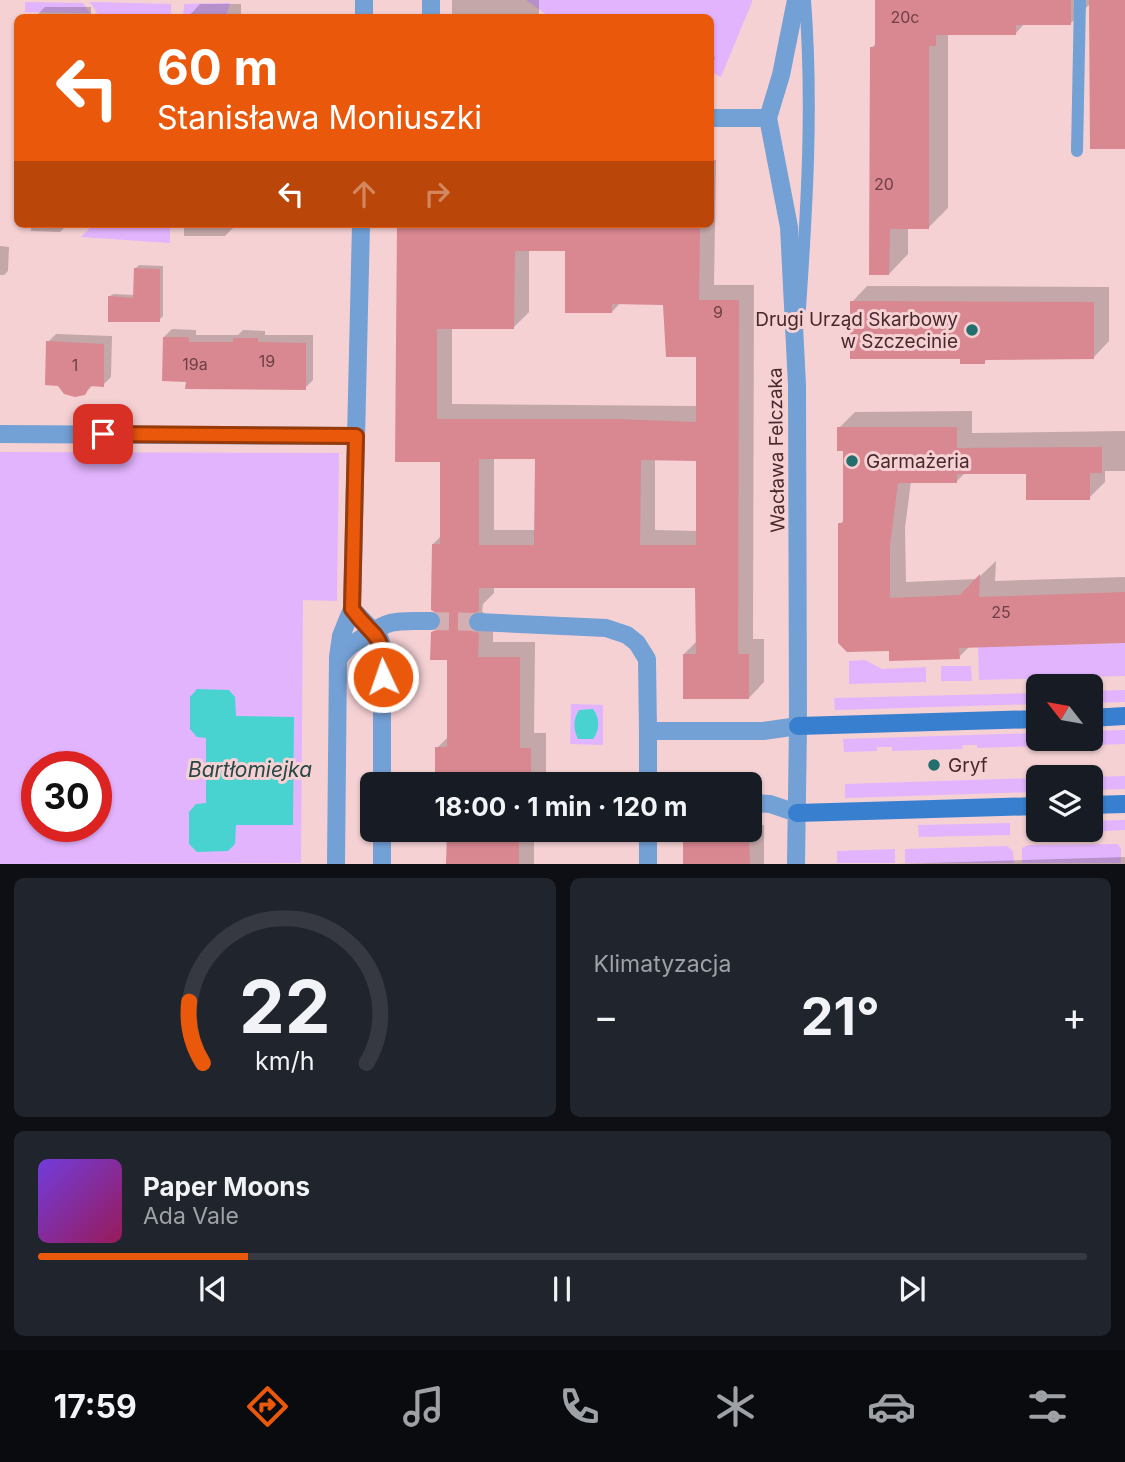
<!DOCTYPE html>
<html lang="pl">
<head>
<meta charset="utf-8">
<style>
	:root { --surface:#171b24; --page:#20242c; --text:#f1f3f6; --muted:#9ea1a6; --line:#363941; --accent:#ea580c }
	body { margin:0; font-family:Inter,sans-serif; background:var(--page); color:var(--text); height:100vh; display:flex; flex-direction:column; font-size:26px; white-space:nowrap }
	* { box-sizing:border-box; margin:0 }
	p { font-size:23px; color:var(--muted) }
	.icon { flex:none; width:38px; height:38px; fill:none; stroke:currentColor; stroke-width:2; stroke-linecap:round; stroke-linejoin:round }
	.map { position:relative; height:864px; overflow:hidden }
	.drawer { display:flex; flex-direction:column; gap:14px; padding:14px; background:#0d0f14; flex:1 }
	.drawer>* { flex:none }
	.hud { position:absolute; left:14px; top:14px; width:700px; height:214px; border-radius:10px; box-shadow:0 2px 5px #0004; background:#ea580c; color:#fff; overflow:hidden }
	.needle { width:46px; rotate:301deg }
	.buttons { position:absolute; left:1026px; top:674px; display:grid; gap:14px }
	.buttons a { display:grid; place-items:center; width:77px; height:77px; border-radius:10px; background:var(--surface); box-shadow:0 2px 5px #0004; font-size:35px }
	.speed { position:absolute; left:21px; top:751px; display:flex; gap:14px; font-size:35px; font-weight:700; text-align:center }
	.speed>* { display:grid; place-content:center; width:91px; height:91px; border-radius:50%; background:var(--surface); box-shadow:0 2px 5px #0004; line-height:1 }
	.speed .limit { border:10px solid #d22; background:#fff; color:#111 }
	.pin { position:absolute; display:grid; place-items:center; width:60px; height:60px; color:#fff; margin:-30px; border-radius:14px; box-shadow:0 4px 10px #0006 }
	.me { position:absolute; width:77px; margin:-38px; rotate:357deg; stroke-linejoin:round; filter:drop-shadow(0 0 5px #0008) }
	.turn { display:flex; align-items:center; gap:24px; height:147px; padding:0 28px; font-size:32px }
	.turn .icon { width:91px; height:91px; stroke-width:2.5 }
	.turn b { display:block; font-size:49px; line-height:60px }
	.lanes { display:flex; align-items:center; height:66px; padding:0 28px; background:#0003; justify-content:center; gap:35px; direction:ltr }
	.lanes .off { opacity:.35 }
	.big { font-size:52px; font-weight:700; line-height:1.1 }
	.drawer .widget { flex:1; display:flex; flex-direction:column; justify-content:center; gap:10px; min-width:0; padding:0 24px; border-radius:10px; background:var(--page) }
	.drawer .dial { align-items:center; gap:0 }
	.dial svg { height:182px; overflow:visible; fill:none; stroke:var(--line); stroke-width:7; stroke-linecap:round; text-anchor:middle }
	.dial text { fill:var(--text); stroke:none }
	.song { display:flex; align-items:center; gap:21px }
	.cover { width:84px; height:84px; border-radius:10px; background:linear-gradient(135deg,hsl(260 70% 55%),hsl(330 70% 35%)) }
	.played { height:7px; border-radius:4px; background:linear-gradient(90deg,var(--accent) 20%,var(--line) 20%) }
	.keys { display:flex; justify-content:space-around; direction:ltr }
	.heat { display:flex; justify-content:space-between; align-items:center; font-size:38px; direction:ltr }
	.drawer .tiles { flex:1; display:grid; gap:14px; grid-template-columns:1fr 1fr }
	.widget:last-child { grid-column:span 2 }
	.trip { position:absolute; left:360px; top:772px; width:402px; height:70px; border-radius:10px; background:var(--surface); box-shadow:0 2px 5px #0004; font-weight:700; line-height:70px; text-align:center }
	.menu { display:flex; height:112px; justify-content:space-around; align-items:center; background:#090b0e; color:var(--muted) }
	.menu .icon { width:49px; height:49px }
	.menu .current { color:var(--accent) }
	.menu b { font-size:32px; color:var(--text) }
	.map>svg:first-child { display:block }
	.green { fill:#e3b4fe; fill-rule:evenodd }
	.water { fill:#49d3d0 }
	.shadow { fill:#0003; fill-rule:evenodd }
	.building { fill:#d98790; fill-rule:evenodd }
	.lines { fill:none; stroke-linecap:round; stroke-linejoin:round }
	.street-tunnel { stroke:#d3afb2; stroke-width:18; stroke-dasharray:18 9; stroke-linecap:butt }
	.lane { stroke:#73a0d5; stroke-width:12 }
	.street { stroke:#73a0d5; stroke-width:18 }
	.secondary { stroke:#3880cf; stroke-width:18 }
	.route-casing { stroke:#983908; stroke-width:18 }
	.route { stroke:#ea580c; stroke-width:12 }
	.poi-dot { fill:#236e6d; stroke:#f5d1d4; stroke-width:2.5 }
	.labels { text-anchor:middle; stroke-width:6; stroke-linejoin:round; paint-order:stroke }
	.number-label { font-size:16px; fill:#6d4045 }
	.poi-label { font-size:19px; fill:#49282c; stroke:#f5d1d4; text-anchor:start }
	.street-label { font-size:19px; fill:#49282c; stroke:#f5d1d4 }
	.water-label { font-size:21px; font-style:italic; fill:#294746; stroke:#f5d1d4 }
</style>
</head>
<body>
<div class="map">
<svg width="1125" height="864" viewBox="0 0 1125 864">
	<rect width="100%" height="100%" fill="#f5d1d4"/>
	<!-- green -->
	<g class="green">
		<polygon points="526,0 752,0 752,2 721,77 711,72 712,63 710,18 550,17"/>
		<polygon points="25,2 83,3 90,13 25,12"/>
		<polygon points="90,2 171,4 171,17 102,17 98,15"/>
		<polygon points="230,3 226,17 183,17 184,4"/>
		<polygon points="89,224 170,224 170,243 81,237 89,229"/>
		<path d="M0,452L339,453L337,601L303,600L301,863L0,864ZM37,766H96V826H37Z"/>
		<polygon points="1125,643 1125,676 979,680 978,647"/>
		<polygon points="865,660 882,669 926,667 926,682 849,684 849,661"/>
		<polygon points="941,666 971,666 972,681 941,681"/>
		<polygon points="1125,690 1125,702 1090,703 1090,691"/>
		<polygon points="1038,693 1038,704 835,710 834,698"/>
		<polygon points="571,704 603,705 603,745 570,744"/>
		<polygon points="1125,730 1125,744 1059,746 1059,742 1044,742 1044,746 977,748 977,745 963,745 962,749 892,751 892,747 877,747 877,751 844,752 843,739 1038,733 1038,738 1090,738 1090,731"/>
		<polygon points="1125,776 1125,789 1090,790 1090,777 1086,777"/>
		<polygon points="1038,778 1038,792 845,798 845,784"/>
		<polygon points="1125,820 1125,830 1047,834 1047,830 1090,830 1090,821"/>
		<polygon points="1010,823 1010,835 919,837 918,825"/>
		<polygon points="1118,844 1121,849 1121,863 1022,863 1022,848 1028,845"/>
		<polygon points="1007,846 1013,851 1014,863 905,863 905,849"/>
		<polygon points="895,849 895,863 837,863 837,851"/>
	</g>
	<!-- water -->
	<g class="water">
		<polygon points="197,689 229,690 235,697 236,716 294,717 293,825 236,825 235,844 228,851 197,852 189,844 189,812 196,804 206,803 206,738 197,737 190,729 190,697"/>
		<path d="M593,709C600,718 600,730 593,739H578C573,729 573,719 579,710Z"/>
	</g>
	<!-- shadow -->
	<g class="shadow">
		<rect x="452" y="0" width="87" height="18"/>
		<polygon points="876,0 1125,0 1125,147 1090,4 1070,24 1025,23 1016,33 948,33 948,208 928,228 908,227 908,254 889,274 871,48 877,43"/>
		<polygon points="200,4 241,4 241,18 187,18"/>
		<polygon points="45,7 91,7 91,18 34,18"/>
		<polygon points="710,49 715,58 710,71"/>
		<path d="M710,160H716L714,285H754L753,639H764V682L749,698L684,654L697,641V587L494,586V593L483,604L482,611L488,617L493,618V642H535L534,733H546V780L542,784H436L437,748L449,736V658L433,633L444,622L433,544L441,536L442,461L398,224H710ZM529,249H567L612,312L621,302L665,303L698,355V406L452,404V328H513L529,312ZM494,457L537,458L536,530H494ZM655,459H698L697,531L655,530Z"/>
		<polygon points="31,224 78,224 67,225 60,232 31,231"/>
		<polygon points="184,224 237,224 225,236 184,236"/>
		<polygon points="0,246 9,247 8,271 4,275 0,275"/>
		<polygon points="139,265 163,266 163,316 159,320 109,297 113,294 135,295 135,269"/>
		<polygon points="867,286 1109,287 1109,341 1094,357 988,358 984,362 962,358 852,302"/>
		<polygon points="172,329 196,330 196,335 238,335 243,330 265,331 265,335 313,335 313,380 305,388 187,380 164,337"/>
		<polygon points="56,334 112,336 111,377 103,385 93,385 84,394 58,384 48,342"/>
		<polygon points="972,411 972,433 1125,431 1125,471 1105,471 1105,482 1089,498 1028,472 965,473 957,481 911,481 905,528 906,582 977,579 996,561 995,581 1125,577 1125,641 970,646 959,657 890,649 840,524 845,519 844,449 839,428 855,412"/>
		<polygon points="751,825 764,825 764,864 684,864 685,841 696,830 751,830"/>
		<rect x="448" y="830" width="86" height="34"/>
		<polygon points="1125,857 1125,864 897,864"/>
	</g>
	<!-- building -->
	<g class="building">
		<polygon points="875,0 1071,0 1071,25 1016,25 1016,35 936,35 936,46 929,46 929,229 890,229 889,275 869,275 870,47 875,47"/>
		<polygon points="1089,0 1125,0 1125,149 1090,149"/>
		<path d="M397,224H700L699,300H739L738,654H749V699H683V654H696L695,588H479V611L469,615L467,622L471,631L479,633L478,657H520V748H531V784H435V747H447V660H430L431,632L437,630L442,622L440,615L431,610V605L432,544H440V462H395ZM515,251H565V313H612V304L663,305L666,357H696V422L616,419H437V329H514ZM479,459H535L534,545H479ZM641,460L696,461V545H640Z"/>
		<polygon points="134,268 160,269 160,322 108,322 108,296 133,298"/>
		<polygon points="850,301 1094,302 1094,359 985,360 985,364 960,364 960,359 850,359"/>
		<polygon points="163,337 189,337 189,342 233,342 233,338 258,338 258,342 306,343 306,390 185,389 186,382 162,381"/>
		<polygon points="46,341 104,344 104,387 90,386 85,395 75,397 64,394 58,386 45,385"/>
		<polygon points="837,427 957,427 957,448 1102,447 1102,473 1090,473 1090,500 1026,500 1026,474 957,474 957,483 898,483 890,545 890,598 960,595 980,574 979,597 1125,592 1125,643 959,648 960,659 889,661 889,651 847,652 838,643 838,523 843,523 843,451 837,451"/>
		<polygon points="447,830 519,830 519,864 446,864"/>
		<polygon points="683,840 749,840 750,864 683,864"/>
	</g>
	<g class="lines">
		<!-- street-tunnel -->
		<polyline class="street-tunnel" points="431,621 478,622"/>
		<!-- lane -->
		<g class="lane">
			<polyline points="1077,151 1080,0"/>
			<path d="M800,308C807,205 813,103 805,0"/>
		</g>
		<!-- street -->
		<g class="street">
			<polyline points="796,0 781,75 768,118 789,227 797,385 798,726 796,864"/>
			<polyline points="364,18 364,0"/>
			<polyline points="431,18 431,0"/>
			<polyline points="710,118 768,118"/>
			<polyline points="0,434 356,436"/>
			<polyline points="352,609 379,637 382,645 382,784"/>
			<polyline points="478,622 606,628 627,635 637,643 647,659 648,731 763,731 798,726"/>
			<path d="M338,660C344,649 352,644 362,638C391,618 397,621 431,621"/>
			<polyline points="648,731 648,784"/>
			<polyline points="751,803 770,804 797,813"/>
			<polyline points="336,864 338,657 341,636 352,609 361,224"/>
			<polyline points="382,864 382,830"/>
			<polyline points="648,864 648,830"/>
		</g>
		<!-- secondary -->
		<g class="secondary">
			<polyline points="1090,718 1125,716"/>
			<polyline points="798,726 1038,719"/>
			<polyline points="1090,805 1125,804"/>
			<polyline points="797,813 1038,806"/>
		</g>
	</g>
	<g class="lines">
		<!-- route casing -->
		<g class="route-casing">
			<path id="route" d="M103,434L356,436L352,609C377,643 383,629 383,677"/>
		</g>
		<!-- route -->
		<use href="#route" class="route"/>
	</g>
	<!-- markers -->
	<g class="poi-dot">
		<circle cx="972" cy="330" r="7"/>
		<circle cx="852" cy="461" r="7"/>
		<circle cx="934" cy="765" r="7"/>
	</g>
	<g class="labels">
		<!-- number labels -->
		<g class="number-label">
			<text x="905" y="23">20c</text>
			<text x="884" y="190">20</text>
			<text x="718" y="318">9</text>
			<text x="267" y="367">19</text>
			<text x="195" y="370">19a</text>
			<text x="75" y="371">1</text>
			<text x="1001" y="618">25</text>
		</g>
		<!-- poi labels -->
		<g class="poi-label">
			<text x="958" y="326" text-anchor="end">Drugi Urząd Skarbowy<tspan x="958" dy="22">w Szczecinie</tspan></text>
			<text x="866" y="468">Garmażeria</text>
			<text x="948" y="772">Gryf</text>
		</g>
		<!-- street labels -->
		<g class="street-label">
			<text transform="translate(776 450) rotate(-91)" y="7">Wacława Felczaka</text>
		</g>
		<!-- water labels -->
		<g class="water-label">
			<text x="250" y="777">Bartłomiejka</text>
		</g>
	</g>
</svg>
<div class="buttons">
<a><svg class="needle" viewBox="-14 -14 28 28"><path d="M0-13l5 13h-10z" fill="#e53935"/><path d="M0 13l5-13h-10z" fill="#9ea1a6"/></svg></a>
<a><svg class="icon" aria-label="layers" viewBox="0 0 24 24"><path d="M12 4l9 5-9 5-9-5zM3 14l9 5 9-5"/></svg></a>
</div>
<div class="speed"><div class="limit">30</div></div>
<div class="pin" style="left:103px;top:434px;background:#d93025"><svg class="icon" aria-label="arrive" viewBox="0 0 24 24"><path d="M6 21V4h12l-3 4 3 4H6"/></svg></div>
<svg class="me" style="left:383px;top:677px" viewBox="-20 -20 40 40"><circle r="17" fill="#ea580c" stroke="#fff" stroke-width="3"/><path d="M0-11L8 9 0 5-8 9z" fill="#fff"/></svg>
<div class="trip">18:00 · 1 min · 120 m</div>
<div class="hud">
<div class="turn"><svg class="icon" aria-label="left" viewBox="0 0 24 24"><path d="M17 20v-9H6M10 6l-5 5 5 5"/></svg><div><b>60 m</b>Stanisława Moniuszki</div></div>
<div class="lanes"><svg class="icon" aria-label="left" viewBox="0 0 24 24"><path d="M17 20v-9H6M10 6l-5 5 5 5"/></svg><svg class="icon off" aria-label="ahead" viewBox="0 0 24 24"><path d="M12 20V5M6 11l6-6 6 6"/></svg><svg class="icon off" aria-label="right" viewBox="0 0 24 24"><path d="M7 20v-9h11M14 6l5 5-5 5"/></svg></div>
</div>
</div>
<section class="drawer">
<div class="tiles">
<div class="widget dial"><svg viewBox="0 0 100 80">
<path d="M14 69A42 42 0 1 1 86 69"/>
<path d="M14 69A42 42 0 0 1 8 42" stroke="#ea580c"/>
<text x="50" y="56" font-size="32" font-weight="700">22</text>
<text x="50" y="72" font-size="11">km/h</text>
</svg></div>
<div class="widget"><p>Klimatyzacja</p>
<div class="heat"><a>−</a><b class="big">21°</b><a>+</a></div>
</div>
<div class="widget">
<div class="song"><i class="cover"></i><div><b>Paper Moons</b><p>Ada Vale</p></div></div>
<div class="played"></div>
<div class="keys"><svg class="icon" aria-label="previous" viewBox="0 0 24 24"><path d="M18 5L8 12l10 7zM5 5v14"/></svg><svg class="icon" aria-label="pause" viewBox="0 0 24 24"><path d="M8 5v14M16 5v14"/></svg><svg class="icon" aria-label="next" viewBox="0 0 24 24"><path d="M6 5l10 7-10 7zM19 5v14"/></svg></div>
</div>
</div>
</section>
<nav class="menu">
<b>17:59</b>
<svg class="icon current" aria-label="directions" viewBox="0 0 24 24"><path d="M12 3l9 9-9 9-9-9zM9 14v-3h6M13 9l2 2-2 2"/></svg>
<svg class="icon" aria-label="music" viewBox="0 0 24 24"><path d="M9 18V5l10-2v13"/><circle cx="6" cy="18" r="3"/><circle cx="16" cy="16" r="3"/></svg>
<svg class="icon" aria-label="phone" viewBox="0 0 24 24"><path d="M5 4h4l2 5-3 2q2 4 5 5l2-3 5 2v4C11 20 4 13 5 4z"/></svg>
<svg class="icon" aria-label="climate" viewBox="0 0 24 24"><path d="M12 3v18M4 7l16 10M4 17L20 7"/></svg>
<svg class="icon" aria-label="car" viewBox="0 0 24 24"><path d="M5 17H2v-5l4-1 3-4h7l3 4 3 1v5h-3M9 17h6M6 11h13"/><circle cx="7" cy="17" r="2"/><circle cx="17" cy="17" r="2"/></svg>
<svg class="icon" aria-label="filters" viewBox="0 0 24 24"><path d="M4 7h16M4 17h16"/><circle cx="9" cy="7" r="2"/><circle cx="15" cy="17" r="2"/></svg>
</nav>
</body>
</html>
